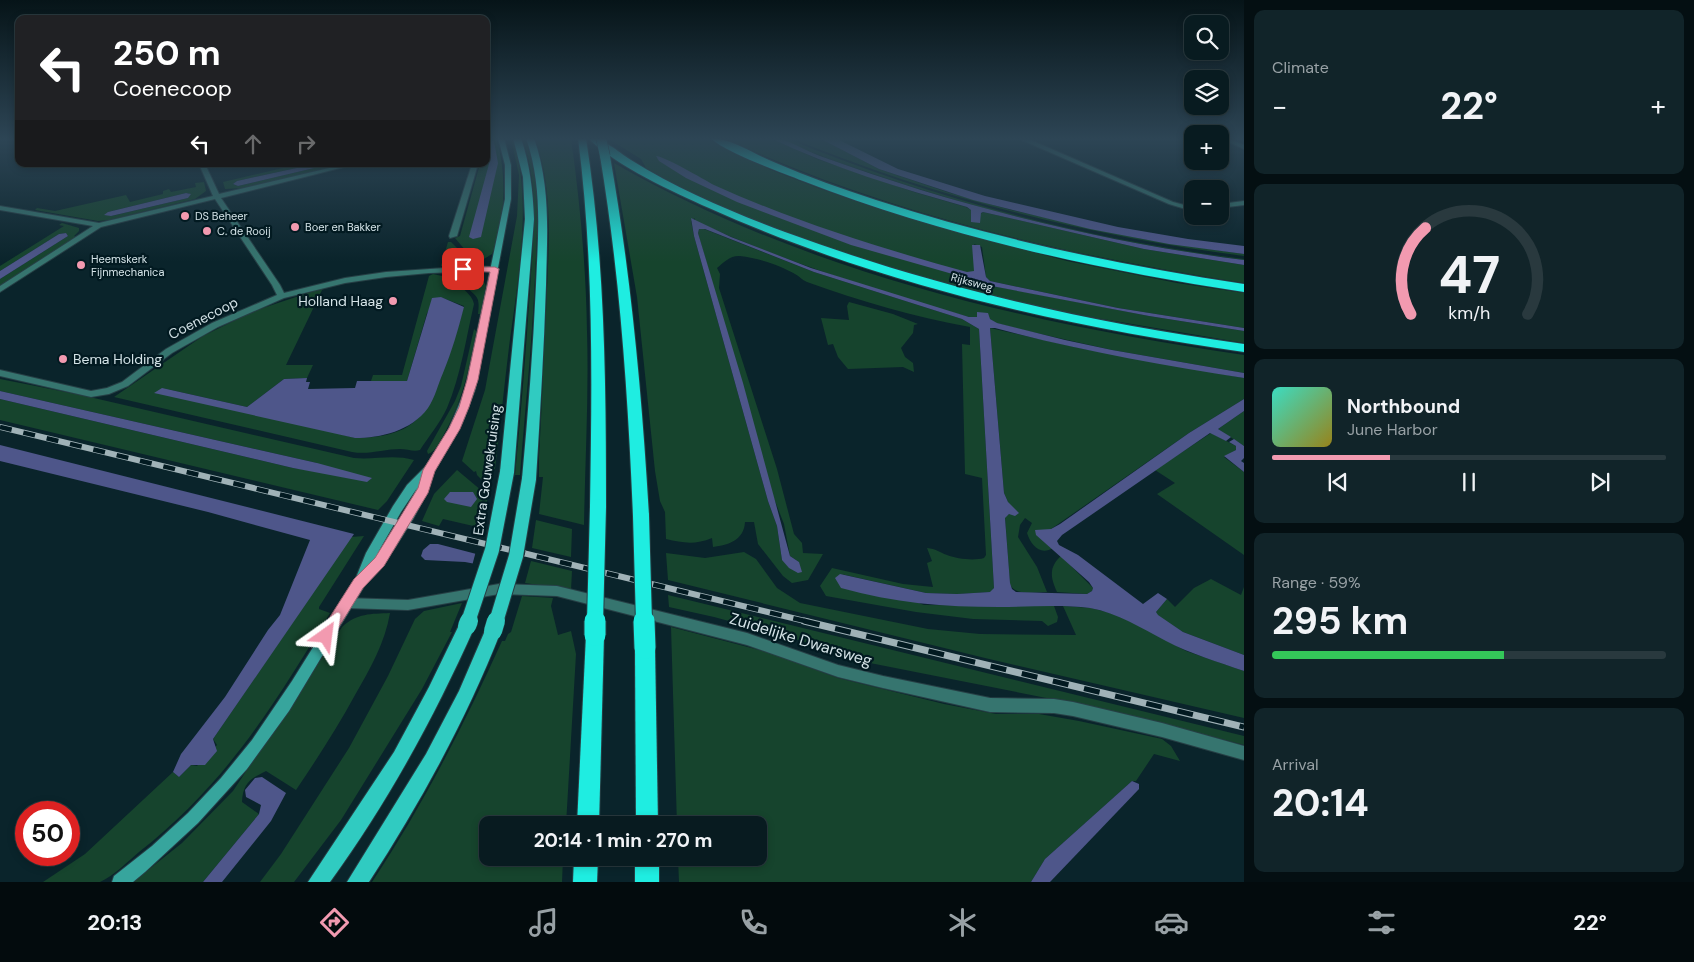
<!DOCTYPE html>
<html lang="en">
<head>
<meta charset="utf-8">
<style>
	:root { --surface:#081b20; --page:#112429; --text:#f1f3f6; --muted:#98a1a5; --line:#29393e; --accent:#f29ab0 }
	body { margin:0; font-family:"DM Sans",sans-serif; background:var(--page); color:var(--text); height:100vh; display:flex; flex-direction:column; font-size:19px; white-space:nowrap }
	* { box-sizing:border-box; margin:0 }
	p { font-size:16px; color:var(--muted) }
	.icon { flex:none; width:28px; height:28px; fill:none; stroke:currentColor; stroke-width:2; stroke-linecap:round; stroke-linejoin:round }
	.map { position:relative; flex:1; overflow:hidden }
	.drawer { display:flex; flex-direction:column; gap:10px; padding:10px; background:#040f12; width:450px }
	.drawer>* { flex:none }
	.banner { position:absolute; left:15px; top:15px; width:475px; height:152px; border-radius:10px; box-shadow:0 2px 8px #0003,0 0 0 1px var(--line); background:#202124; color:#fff; overflow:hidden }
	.buttons { position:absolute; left:1184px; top:15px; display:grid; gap:10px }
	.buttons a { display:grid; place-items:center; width:45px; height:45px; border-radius:10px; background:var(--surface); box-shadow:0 2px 8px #0003,0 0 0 1px var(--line); font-size:25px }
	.speed { position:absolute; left:15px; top:801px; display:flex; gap:10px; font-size:25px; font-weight:700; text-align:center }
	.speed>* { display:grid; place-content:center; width:65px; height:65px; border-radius:50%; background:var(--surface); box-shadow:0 2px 8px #0003,0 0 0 1px var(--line); line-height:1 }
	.speed .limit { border:8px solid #d22; background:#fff; color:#111 }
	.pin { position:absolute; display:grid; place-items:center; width:42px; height:42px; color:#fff; margin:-21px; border-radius:10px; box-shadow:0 2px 8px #0006 }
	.me { position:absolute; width:55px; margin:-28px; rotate:31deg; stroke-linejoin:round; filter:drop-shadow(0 0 4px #0008) }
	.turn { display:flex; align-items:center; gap:18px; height:105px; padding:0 15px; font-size:22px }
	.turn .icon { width:65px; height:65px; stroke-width:2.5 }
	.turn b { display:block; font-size:35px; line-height:42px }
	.lanes { display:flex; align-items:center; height:48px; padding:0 15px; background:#0003; justify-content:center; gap:25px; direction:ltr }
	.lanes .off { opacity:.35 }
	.big { font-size:38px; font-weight:700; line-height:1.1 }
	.drawer .card { flex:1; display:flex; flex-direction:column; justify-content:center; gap:8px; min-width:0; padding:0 18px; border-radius:10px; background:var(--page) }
	.drawer .dial { align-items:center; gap:0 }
	.dial svg { height:130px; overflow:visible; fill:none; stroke:var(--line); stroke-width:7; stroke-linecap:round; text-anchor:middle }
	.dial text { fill:var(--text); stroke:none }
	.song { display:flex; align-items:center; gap:15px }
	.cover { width:60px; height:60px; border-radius:8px; background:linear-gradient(135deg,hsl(170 70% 55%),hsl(50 70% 35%)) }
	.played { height:5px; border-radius:2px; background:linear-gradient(90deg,var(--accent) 30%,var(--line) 30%) }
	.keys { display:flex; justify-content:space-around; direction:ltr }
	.heat { display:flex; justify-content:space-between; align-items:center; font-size:28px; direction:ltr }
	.charge { height:8px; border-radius:4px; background:linear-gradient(90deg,#34c759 59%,var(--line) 0) }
	.trip { position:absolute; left:479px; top:816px; width:288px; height:50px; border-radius:10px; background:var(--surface); box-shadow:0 2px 8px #0003,0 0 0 1px var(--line); font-weight:700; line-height:50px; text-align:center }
	.menu { display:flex; height:80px; justify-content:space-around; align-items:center; background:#030b0d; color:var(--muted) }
	.menu .icon { width:35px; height:35px }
	.menu .selected { color:var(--accent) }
	.menu b { font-size:22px; color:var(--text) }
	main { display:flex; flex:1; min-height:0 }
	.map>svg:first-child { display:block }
	.green { fill:#16442d; fill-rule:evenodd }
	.water { fill:#4e568a }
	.pier { fill:#0a242b }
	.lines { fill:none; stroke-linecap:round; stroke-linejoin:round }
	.minor-casing { stroke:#263f45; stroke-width:2 }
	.secondary-casing { stroke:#263f45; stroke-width:2 }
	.primary-casing { stroke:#263f45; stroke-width:2 }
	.motorway-casing { stroke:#263f45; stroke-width:2 }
	.minor { fill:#36756f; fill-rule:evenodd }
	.secondary { fill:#37a59d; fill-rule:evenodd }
	.primary { fill:#30cbc1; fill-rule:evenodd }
	.motorway { fill:#1fede1; fill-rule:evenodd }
	.rail-far1-casing { stroke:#a0b2b7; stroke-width:6 }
	.rail-casing { stroke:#a0b2b7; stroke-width:7 }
	.rail-far1 { stroke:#021a21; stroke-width:4.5; stroke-dasharray:12; stroke-linecap:butt }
	.rail { stroke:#021a21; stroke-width:5; stroke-dasharray:16; stroke-linecap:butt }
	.primary-bridge-far1-casing { stroke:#263f45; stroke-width:16; stroke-linecap:butt }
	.primary-bridge-casing { stroke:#263f45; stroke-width:19; stroke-linecap:butt }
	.motorway-bridge-far2-casing { stroke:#263f45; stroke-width:11; stroke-linecap:butt }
	.motorway-bridge-far1-casing { stroke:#263f45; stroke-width:18; stroke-linecap:butt }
	.motorway-bridge-casing { stroke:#263f45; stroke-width:23; stroke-linecap:butt }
	.primary-bridge-far1 { stroke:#30cbc1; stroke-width:14 }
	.primary-bridge { stroke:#30cbc1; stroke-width:18 }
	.motorway-bridge-far2 { stroke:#1fede1; stroke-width:10 }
	.motorway-bridge-far1 { stroke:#1fede1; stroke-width:16 }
	.motorway-bridge { stroke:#1fede1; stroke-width:21 }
	.route { fill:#f29ab0; stroke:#9d6472 }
	.poi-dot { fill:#f29ab0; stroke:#021a21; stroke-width:2 }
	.labels { text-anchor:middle; stroke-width:4.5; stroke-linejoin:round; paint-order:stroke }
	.far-poi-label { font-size:11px; fill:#d4e3e7; stroke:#021a21; text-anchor:start }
	.far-street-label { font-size:11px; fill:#d4e3e7; stroke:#021a21 }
	.poi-label { font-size:14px; fill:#d4e3e7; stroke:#021a21; text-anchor:end }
	.street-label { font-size:14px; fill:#d4e3e7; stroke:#021a21 }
	.near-street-label { font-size:16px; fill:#d4e3e7; stroke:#021a21 }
</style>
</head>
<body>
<main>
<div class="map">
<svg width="1244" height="882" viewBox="0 0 1244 882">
	<rect width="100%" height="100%" fill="#0a242b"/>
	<!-- green -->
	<g class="green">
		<path d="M486,138H496C507,170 506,224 492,254L479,262L466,264V251L455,238L460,236L480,164H486Z"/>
		<path d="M511,138H512C534,197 517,286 509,347C504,388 500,428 495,469L493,470L489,487L477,475L476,471L474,472L462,461L485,390L517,216L519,175Z"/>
		<path d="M522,138H525C542,184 537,231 535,278C532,345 525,409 520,475H515C521,413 526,351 530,289C533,239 540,187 522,138Z"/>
		<path d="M535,138H571C580,202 586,267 587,331C589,396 585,461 584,525L539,514L543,477H539V457C542,408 543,360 546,312C548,254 555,194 535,138Z"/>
		<polygon points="612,138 705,138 769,169 818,188 867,205 950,230 1067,261 1177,283 1244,293 1244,328 1118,308 990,281 986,277 982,247 974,244 983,284 1149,316 1244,331 1244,343 1067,313 934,282 866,261 744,218 677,187 646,168 641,159 612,141"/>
		<path d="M724,138H770L817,159L914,192L966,207L971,210V222L983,212L1144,249L1244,265V283C1065,255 888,214 724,138Z"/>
		<path d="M779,138H786C931,198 1087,240 1244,259V260C1128,245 1015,220 903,184C861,170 819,157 779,138Z"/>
		<path d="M791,138H819L879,169L947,192L1011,210L1143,239L1244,254V256C1089,236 936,198 791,138Z"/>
		<path d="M614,163C805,272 1028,324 1244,355V373L1112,350L1023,330L996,323L990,319L969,317C875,291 784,261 695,221V218L691,221L694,236L768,501L777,526L782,560L799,562L790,556L784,524L773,496L698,233L699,229H704L814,272L962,319L979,329L994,588L991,592L957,594L926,593L841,574L924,605L1054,606L1058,617L1057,622L1048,626L1042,621L973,619L916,612L826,596L820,586L832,568L903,584L933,587L927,563L932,561L927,548C936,549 939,552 947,555C957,559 974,561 984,558L986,555L982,478L965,474L962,344L970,345V327C915,317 860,301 807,282C802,280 799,276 795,274C780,265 758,258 740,256C731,255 724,262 717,268L720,274L719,288L777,469L794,534L802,543L803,553L823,554L808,580L792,583L783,576L758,544L754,522H745C744,540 729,545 713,547L712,538C695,545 683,543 666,539L665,512L660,501L655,471L637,297Z"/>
		<polygon points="300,164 315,164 237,181 233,184 238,186 331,164 346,164 243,188 225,189 223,182"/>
		<path d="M204,182L206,191L195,199L109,220L98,221L35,210L37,208L55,211L126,195L130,202L163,194V191L169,189L171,192L196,187L195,183ZM186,193H189L188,198L111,216L108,212Z"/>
		<polygon points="62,223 79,228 79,231 74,236 76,237 0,286 0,279 68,236 66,233 59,234 0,271 0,266 64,226 59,225"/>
		<polygon points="448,242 451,242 462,253 461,265 441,266"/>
		<path d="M433,274L456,279C461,290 472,293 474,304C466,338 461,375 447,408C440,423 429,436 420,450C414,452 407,449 400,449C384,449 369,455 352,452L114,397L203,336L254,311L323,288L286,365H313L307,378L284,379L247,407L162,388L355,438C375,438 401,435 416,420C421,415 425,406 428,400C446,366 454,343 464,306L440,297L427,313L407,381H371L373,375H402L429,276Z"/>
		<path d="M464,275L475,276L484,282L486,286L481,314H478C481,293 474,297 463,283Z"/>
		<polygon points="849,302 893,314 918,324 914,325 913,333 901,348 905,357 913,363 914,372 903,367 848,369 838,357 833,344 828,345 821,318 849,320 847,306"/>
		<path d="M990,328L1084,349L1244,378V399L1189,433L1051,529L1043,541L1053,548C1040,556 1031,545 1027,533L1032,523L1025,518L1020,525L1018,537L1037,567L1047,592C1035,592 1014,596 1010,584L1005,517L1009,514L1008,502L1004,493Z"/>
		<path d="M474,329L477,332C469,369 462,403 443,436C439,443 436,451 428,454L427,451L455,401L461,386Z"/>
		<path d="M0,379L81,395L354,458C375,460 393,454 414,460L387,501L378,510L0,420V399L293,468L309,470L317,463L0,391Z"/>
		<polygon points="1244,411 1244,446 1218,429"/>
		<polygon points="1211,433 1236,446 1236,450 1224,457 1244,472 1244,555 1157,494 1175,483 1155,470"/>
		<polygon points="457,470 488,496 482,528 443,519 439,526 422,521 434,494"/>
		<polygon points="536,520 572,529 571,557 532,548"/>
		<path d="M364,536L319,607V609L330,613C274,705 226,784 139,852C128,861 114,876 100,882C90,882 55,882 43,882L85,854L173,772L179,777L191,765L197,766L217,745L213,739L351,537Z"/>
		<polygon points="744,552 756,559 777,588 800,603 928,629 980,634 1076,635 1063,606 1091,608 1114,614 1140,626 1186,651 1244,671 1244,718 985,658 668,580 666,553 705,558"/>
		<path d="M1061,556L1093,588L1092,591L1087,594L1057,592C1050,577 1049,567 1061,556Z"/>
		<polygon points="531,561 572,571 571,590 525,583"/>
		<polygon points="1211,579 1241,595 1244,587 1244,655 1183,632 1157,615 1156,612 1167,599 1175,607 1194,588"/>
		<polygon points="668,595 1244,736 1244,745 1122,713 870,663 792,638 714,617 669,607"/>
		<path d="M522,596L553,598L551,606L558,635L571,631L576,654L566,825H488V858H563L562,882H372C423,805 464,725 502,641H505L508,634L511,632Z"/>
		<polygon points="462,603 450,632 452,632 422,689 341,820 294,882 260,882 281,854 349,748 388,676 415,619 424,611"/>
		<path d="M390,613C385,643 370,669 355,695C337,728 317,759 296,790L266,771C250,779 243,783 242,802L259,814L203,882H133L182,843L233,791L342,627C357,613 371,614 390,613Z"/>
		<polygon points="671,627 767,652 838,678 944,704 996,714 1039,714 1079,721 1162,739 1171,746 1180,761 1154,754 1136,781 1132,781 1045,859 1031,882 679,882 678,858 758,858 758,825 677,825"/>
	</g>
	<!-- water -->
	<g class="water">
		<path d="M770,138C787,138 804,150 820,156C853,168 887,179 921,190C1027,222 1134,246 1244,260V265L1144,249L983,212L981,213L980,223L971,222V210L967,207C900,188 833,168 770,138Z"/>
		<polygon points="819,138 835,138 898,169 985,196 1118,227 1188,239 1244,246 1244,254 1169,244 1090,229 973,200 879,169"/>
		<polygon points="490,141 494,141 498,163 481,237 473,239 469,237 489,164"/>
		<path d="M656,156C664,156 703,179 714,185C796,222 880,248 967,272L974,271L972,245H980L986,277L990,281L1118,308L1244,328V331L1149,316L976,283L970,279L851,245L737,202L686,178L659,161Z"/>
		<polygon points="315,164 331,164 238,186 233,184 237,181"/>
		<polygon points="186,193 191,194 188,198 111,216 104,215 108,212"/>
		<path d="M691,218L731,237L811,268L969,317H977V312L988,313L990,319L997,323L1065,340L1112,350L1244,373V378C1161,365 1076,350 995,328H990L1004,493L1008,502L1019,513L1015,516L1009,514L1005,518L1010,583L1012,589L1016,592L1087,594L1092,591L1093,588L1089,582L1036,535L1035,530L1051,529L1060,524L1189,433L1244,399V411L1218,429L1231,437L1226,441L1210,433L1062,535L1057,541L1059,545L1078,555L1143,604L1158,593L1167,599L1156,612L1158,615L1183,632L1244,655V671C1218,662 1191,654 1166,641C1141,628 1118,613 1090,608C1060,604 1029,607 999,607C945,607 893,603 841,588L835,578L840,574L926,593L957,594L990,592L994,588L979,329L962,319L814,272L705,229H699L698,233L743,383L790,556L799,562L802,572L798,573L789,568L782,560L777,526L768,501L694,236Z"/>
		<polygon points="66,233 68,236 0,279 0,271 59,234"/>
		<path d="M441,297L464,307C458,330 452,351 443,373C438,384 435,398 428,408C411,431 381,438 355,438L154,393L162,388L247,407L284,379L307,378L306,382H310L308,389L355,388L357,381H407L432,298Z"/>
		<polygon points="0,391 317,463 372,478 367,482 293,468 0,399"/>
		<polygon points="1234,439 1244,446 1244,458 1241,461 1244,463 1244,472 1224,456 1236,450 1236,446 1229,442"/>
		<polygon points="0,445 354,534 213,739 217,751 205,765 191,765 179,777 173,772 181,754 225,697 268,630 280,615 310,540 208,512 0,461"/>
		<polygon points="450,492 473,492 477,499 471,507 447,502 444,499"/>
		<polygon points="430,544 438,544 511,563 497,568 465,562 425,560 421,556 423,550"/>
		<polygon points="262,777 286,793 271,821 222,882 203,882 259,814 261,805 246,797 245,790 255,778"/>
		<polygon points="1132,781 1139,784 1139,789 1050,882 1031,882 1045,859"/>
	</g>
	<!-- pier -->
	<polygon class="pier" points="476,551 512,561 508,572 472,566"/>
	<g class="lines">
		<!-- minor casing -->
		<g class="minor-casing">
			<g id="minor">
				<polygon points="1017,138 1026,138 1173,202 1192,207 1192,211 1169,204"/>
				<polygon points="1220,138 1227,138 1244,145 1244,149"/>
				<polygon points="199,164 205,164 219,194 346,164 356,164 221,198 280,285 284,293 345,278 386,272 474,266 495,267 499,269 495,271 429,273 386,277 345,283 284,298 218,327 172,353 128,386 109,394 91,397 0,376 0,370 91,391 107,388 122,382 166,349 212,323 277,295 272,285 215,199 101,227 0,292 0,286 93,226 0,210 0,206 99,223 213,196"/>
				<polygon points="472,164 478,164 457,236 450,238 449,236"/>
				<polygon points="1244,201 1244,205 1220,208 1220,204"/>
				<polygon points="499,584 557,586 747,633 838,665 883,676 990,698 1054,699 1073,702 1162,723 1244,746 1244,760 1162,737 1073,716 1054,713 990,712 883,688 838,677 747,645 557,596 499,594 408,610 346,608 342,607 340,603 342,599 346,598 408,600"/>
			</g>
		</g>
		<!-- secondary casing -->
		<g class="secondary-casing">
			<path id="secondary" d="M498,138H504L511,165V199L475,390L463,421L434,472L423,500L413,519L394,549L363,588L289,711L247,769L198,823L145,872L133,882H112L114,876L152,846L188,813L221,778L252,740L292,681L355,580L366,553L393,506L407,485L426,466L448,431L465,390L505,199V165ZM417,488L405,512L377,554L401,512Z"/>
		</g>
		<!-- primary casing -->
		<g class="primary-casing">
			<g id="primary">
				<path d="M513,138H521C530,165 533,191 534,219L514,472L512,476H502L500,472L525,219L523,177Z"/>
				<path d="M526,138H534C551,187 547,235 546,285C544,350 540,414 536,479L534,483H524L522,479C528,415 533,350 536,285C538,235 543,187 526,138Z"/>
				<path d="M467,619L473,621L475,626C435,716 388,802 330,882H308L394,752L429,687L461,621Z"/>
				<path d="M493,624L499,626L501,631C466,720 421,802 369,882H347L426,754L459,691L487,626Z"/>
			</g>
		</g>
		<!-- motorway casing -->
		<g class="motorway-casing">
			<g id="motorway">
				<path d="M578,138H586C605,261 606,383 606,507L604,512L598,514L592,512L590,507C592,384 594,261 578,138Z"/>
				<path d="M588,138C604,138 617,151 631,160C679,190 732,212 785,232C934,287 1087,322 1244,344V352C1061,326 878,284 709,208C673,192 616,166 588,138Z"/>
				<path d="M710,138C732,138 755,155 776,163C809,177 842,189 876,200C996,239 1119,265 1244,284V292C1094,269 945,236 803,181C778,171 729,154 710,138Z"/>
				<path d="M605,153L610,156C631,275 642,395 649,516L647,521L641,523L635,521L633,516C628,395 620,275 600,156Z"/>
				<polygon points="595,626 602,629 604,635 599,825 577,825 586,635 588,629"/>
				<polygon points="645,639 652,642 655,648 658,825 636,825 635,648 638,642"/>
				<polygon points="574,858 598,858 597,882 573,882"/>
				<rect x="635" y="858" width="24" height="24"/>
			</g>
		</g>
		<!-- minor -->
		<use href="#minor" class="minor"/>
		<!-- secondary -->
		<use href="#secondary" class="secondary"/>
		<!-- primary -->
		<use href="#primary" class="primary"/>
		<!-- motorway -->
		<use href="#motorway" class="motorway"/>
		<!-- rail-far1 casing -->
		<g class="rail-far1-casing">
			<polyline id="rail-far1" points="0,427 809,622"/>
		</g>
		<!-- rail casing -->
		<g class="rail-casing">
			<polyline id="rail" points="804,621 1244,727"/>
		</g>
		<!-- rail-far1 -->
		<use href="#rail-far1" class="rail-far1"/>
		<!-- rail -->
		<use href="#rail" class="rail"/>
		<!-- primary-bridge-far1 casing -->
		<g class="primary-bridge-far1-casing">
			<g id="primary-bridge-far1">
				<polyline points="468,622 492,550 507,472"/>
				<polyline points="496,622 516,556 529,479"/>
			</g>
		</g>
		<!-- primary-bridge casing -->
		<g class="primary-bridge-casing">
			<g id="primary-bridge">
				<polyline points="467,626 469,621"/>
				<polyline points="493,631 496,621"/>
			</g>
		</g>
		<!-- motorway-bridge-far2 casing -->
		<g class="motorway-bridge-far2-casing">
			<polyline id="motorway-bridge-far2" points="601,138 605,156"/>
		</g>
		<!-- motorway-bridge-far1 casing -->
		<g class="motorway-bridge-far1-casing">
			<g id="motorway-bridge-far1">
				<polyline points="641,516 644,622"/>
				<polyline points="595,622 598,507"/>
			</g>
		</g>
		<!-- motorway-bridge casing -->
		<g class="motorway-bridge-casing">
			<g id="motorway-bridge">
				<polyline points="644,621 645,648"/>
				<polyline points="595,635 595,621"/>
			</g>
		</g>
		<!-- primary-bridge-far1 -->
		<use href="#primary-bridge-far1" class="primary-bridge-far1"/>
		<!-- primary-bridge -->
		<use href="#primary-bridge" class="primary-bridge"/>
		<!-- motorway-bridge-far2 -->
		<use href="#motorway-bridge-far2" class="motorway-bridge-far2"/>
		<!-- motorway-bridge-far1 -->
		<use href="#motorway-bridge-far1" class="motorway-bridge-far1"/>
		<!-- motorway-bridge -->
		<use href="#motorway-bridge" class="motorway-bridge"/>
	</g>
	<!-- sky -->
	<linearGradient id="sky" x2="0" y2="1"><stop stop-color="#061418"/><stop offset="0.53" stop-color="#2d4555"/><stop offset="1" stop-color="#2d4555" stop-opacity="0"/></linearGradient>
	<rect width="1244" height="262" fill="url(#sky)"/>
	<!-- route -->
	<polygon class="route" points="463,267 495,267 499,269 478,380 469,407 460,429 435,471 428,493 384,566 363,588 331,640 326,642 321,640 319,636 321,631 354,579 375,558 418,488 423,470 449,428 459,407 467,380 490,272 460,271 458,269"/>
	<!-- markers -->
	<g class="poi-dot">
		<circle cx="185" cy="216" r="5"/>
		<circle cx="295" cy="227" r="5"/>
		<circle cx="207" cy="231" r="5"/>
		<circle cx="81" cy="265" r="5"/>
		<circle cx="393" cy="301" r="5"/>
		<circle cx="63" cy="359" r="5"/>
	</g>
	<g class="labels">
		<!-- far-poi labels -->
		<g class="far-poi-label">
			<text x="195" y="220">DS Beheer</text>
			<text x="305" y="231">Boer en Bakker</text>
			<text x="217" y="235">C. de Rooij</text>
			<text x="91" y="263">Heemskerk<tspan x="91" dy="13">Fijnmechanica</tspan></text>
		</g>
		<!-- far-street labels -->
		<g class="far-street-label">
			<text transform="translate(972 282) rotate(15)" y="4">Rijksweg</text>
		</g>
		<!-- poi labels -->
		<g class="poi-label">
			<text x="383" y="306">Holland Haag</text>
			<text x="73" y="364" text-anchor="start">Bema Holding</text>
		</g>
		<!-- street labels -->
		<g class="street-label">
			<text transform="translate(203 318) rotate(-27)" y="5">Coenecoop</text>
			<text transform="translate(487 470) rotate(-82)" y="5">Extra Gouwekruising</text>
		</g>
		<!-- near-street labels -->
		<g class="near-street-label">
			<text transform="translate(801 639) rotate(17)" y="6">Zuidelijke Dwarsweg</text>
		</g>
	</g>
</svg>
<div class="buttons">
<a><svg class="icon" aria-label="search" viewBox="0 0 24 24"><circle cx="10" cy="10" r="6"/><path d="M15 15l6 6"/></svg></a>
<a><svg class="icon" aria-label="layers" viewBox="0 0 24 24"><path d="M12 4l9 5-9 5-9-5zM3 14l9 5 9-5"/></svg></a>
<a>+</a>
<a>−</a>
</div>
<div class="speed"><div class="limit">50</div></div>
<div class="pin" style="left:463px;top:269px;background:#d93025"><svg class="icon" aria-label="arrive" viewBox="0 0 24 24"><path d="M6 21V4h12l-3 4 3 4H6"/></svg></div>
<svg class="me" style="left:326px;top:636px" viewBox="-20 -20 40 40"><path d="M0-17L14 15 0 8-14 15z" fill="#f29ab0" stroke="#fff" stroke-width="4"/></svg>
<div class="trip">20:14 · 1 min · 270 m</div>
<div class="banner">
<div class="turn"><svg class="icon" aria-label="left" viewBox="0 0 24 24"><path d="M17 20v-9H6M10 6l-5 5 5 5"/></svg><div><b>250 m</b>Coenecoop</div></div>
<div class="lanes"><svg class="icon" aria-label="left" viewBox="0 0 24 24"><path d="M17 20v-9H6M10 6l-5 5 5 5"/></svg><svg class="icon off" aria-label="ahead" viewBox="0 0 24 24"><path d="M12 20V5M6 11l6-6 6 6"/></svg><svg class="icon off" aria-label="right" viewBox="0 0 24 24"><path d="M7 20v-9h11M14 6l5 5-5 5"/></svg></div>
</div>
</div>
<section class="drawer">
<div class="card"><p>Climate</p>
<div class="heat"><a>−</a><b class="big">22°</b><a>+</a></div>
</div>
<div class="card dial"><svg viewBox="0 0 100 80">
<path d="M14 69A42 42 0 1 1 86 69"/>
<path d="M14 69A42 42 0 0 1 23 16" stroke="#f29ab0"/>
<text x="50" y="56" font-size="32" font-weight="700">47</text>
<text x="50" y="72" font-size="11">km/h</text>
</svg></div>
<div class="card">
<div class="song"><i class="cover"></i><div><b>Northbound</b><p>June Harbor</p></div></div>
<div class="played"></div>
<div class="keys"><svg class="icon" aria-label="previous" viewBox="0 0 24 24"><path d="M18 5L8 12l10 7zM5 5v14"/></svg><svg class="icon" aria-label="pause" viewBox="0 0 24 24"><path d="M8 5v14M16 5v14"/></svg><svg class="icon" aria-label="next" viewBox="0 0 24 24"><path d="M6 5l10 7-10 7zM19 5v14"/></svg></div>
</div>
<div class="card"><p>Range · 59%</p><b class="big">295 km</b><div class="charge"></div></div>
<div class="card"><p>Arrival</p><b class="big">20:14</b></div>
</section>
</main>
<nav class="menu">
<b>20:13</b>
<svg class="icon selected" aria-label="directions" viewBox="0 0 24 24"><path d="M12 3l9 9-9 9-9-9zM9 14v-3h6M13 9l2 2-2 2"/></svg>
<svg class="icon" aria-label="music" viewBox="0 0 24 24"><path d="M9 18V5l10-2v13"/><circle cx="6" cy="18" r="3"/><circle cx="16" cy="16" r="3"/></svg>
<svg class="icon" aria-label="phone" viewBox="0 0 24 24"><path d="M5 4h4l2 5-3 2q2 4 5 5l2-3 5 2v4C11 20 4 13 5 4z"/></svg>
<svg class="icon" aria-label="climate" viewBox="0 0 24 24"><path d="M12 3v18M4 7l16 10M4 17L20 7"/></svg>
<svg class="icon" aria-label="car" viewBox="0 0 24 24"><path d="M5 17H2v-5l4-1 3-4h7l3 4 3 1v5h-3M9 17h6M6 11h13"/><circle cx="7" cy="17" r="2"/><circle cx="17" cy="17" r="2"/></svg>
<svg class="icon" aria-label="filters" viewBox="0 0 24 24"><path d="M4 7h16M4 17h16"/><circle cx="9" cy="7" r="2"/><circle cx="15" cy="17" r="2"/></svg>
<b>22°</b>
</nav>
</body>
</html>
